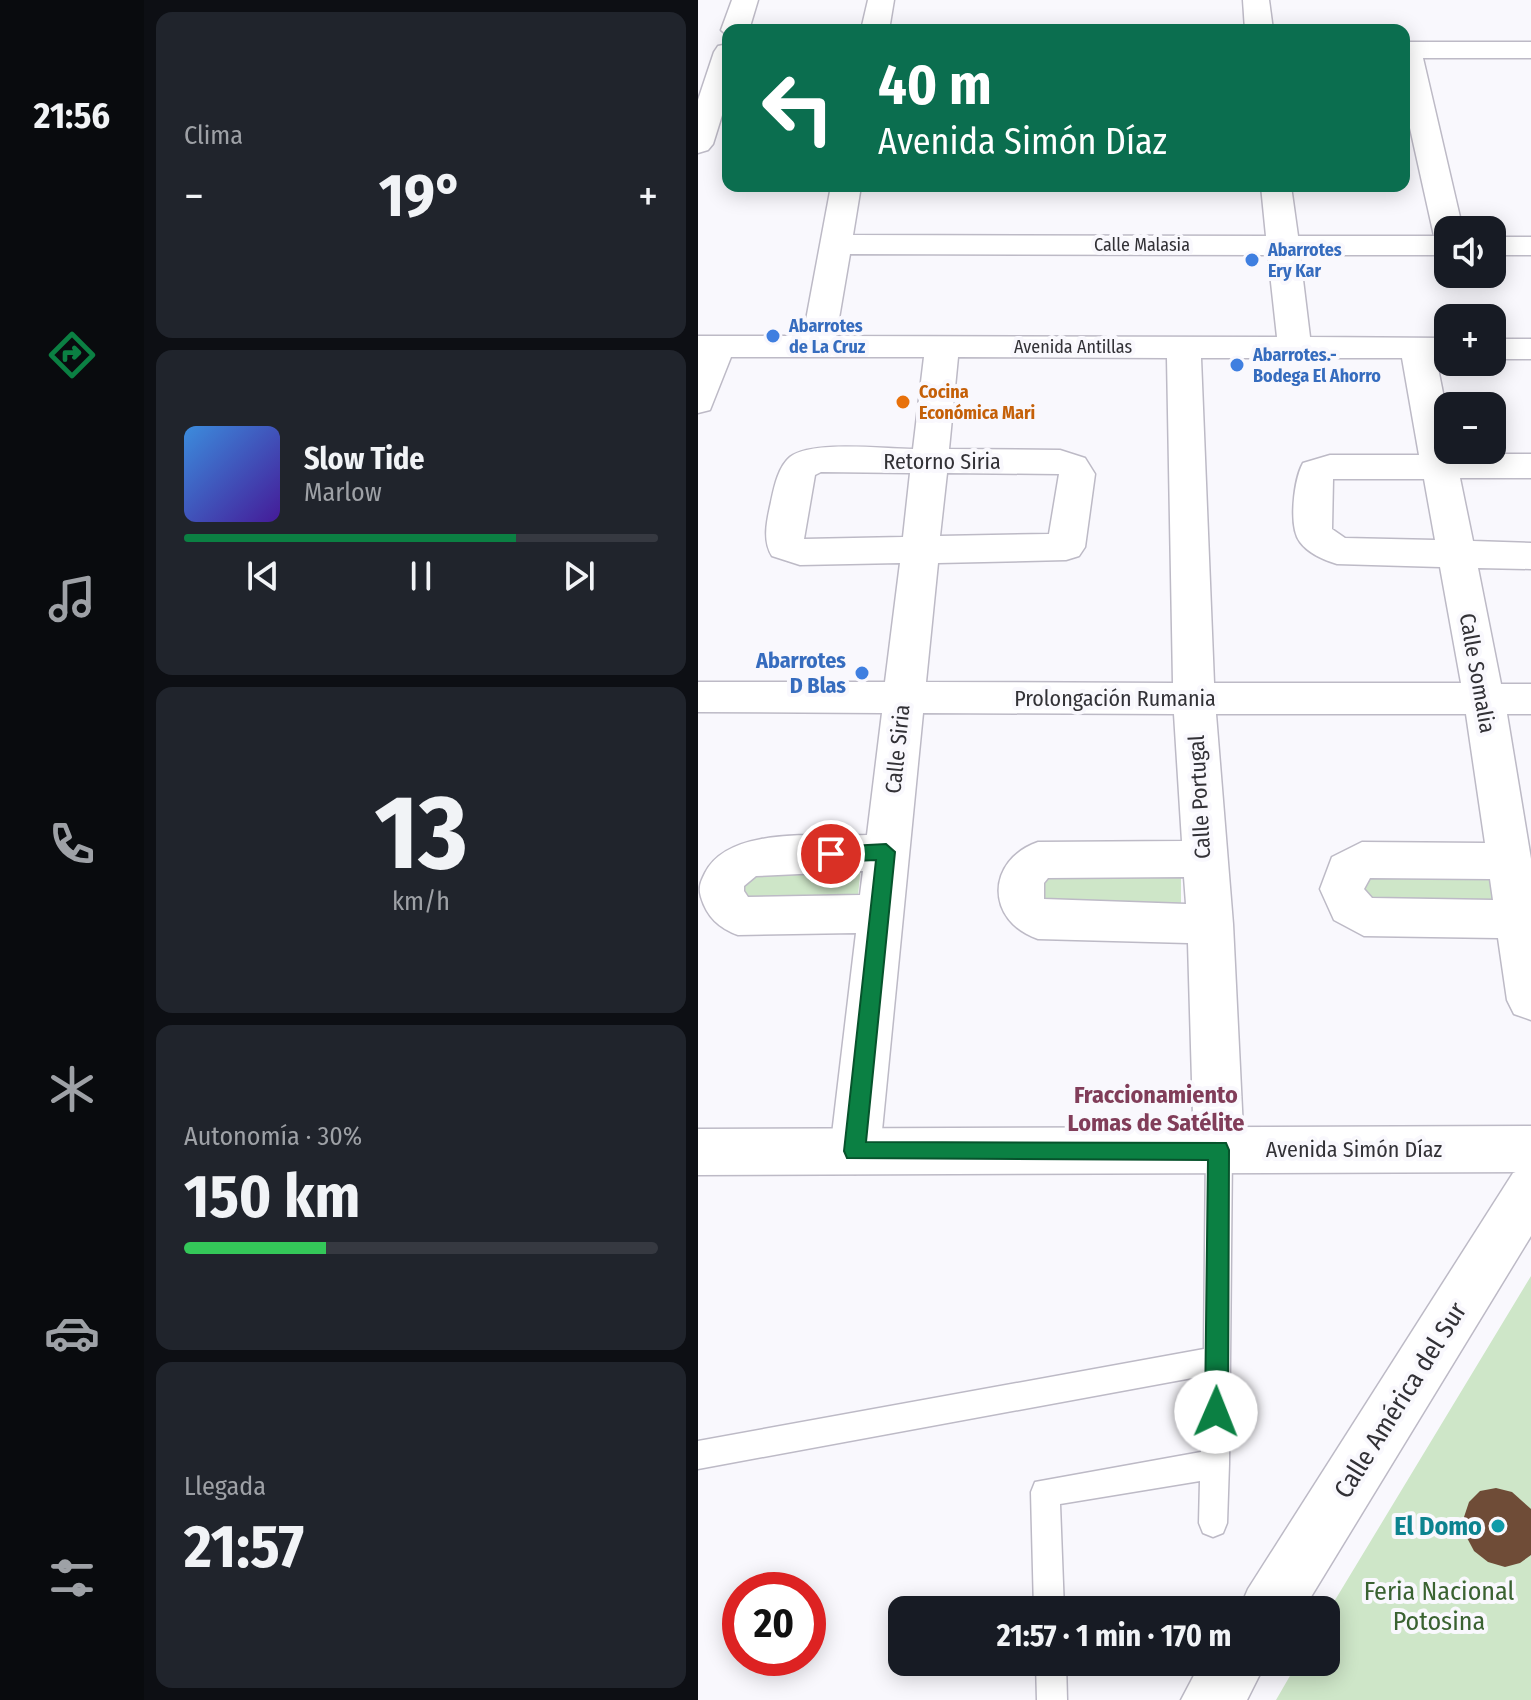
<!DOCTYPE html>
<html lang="es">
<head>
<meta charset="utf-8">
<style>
	:root { --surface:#171b24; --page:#20242c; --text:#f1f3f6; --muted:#9ea1a6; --line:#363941; --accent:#0b8043 }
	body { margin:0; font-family:"Fira Sans Condensed",sans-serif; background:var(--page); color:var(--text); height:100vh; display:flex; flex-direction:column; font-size:30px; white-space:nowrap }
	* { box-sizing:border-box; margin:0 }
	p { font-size:26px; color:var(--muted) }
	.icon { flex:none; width:44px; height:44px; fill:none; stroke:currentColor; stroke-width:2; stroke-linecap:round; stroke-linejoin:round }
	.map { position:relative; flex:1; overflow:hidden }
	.sheet { display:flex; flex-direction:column; gap:12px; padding:12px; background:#0d0f14; width:554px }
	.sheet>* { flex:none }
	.banner { position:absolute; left:24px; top:24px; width:688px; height:168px; border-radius:16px; box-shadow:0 4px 20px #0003; background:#0b6e4f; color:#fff; overflow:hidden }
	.tools { position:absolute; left:736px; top:216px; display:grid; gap:16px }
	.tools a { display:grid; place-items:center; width:72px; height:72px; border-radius:16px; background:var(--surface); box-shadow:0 4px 20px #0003; font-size:40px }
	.speed { position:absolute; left:24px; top:1572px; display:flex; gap:16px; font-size:40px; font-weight:700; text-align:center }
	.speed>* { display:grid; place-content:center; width:104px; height:104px; border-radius:50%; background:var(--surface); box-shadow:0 4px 20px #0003; line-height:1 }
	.speed .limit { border:12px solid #d22; background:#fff; color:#111 }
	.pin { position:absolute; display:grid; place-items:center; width:68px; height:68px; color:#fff; margin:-34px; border:4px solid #fff; border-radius:50%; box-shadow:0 2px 8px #0007 }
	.me { position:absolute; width:88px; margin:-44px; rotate:1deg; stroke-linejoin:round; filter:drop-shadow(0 0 6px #0008) }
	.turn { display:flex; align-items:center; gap:28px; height:168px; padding:0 24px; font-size:36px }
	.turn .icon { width:104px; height:104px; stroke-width:2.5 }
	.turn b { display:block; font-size:56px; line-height:68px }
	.big { font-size:60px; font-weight:700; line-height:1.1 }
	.sheet .widget { flex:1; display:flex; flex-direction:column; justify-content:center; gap:12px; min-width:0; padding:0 28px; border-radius:16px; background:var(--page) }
	.sheet .dial { align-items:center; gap:0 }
	.dial b { font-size:104px; line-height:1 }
	.song { display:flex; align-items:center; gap:24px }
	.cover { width:96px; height:96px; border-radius:12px; background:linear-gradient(135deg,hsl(210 70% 55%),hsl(260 70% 35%)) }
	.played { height:8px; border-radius:4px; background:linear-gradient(90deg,var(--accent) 70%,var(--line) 70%) }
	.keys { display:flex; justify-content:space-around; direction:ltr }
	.heat { display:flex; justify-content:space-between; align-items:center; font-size:44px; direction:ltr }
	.charge { height:12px; border-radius:6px; background:linear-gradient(90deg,#34c759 30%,var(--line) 0) }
	.trip { position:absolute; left:190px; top:1596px; width:452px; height:80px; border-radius:16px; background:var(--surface); box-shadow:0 4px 20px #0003; font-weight:700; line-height:80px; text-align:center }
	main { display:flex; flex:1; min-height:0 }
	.tabs { display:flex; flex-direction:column; width:144px; justify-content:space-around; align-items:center; background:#090b0e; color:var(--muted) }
	.tabs .icon { width:56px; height:56px }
	.tabs .active { color:var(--accent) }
	.tabs b { font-size:36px; color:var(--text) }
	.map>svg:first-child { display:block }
	.green { fill:#cee6c8 }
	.building { fill:#6f4c37 }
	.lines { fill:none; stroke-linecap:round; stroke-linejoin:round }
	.lane-casing { stroke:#bdbac6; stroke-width:3 }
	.street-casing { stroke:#bdbac6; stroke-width:3 }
	.secondary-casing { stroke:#bdbac6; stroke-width:3 }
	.lane { fill:#fff; fill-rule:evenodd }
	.street { fill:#fff; fill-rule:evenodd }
	.secondary { fill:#fff; fill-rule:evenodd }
	.route { fill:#0b8043; stroke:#07532c; stroke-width:2 }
	.shop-dot { fill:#3f7fe0; stroke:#f9f8fd; stroke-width:3 }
	.food-dot { fill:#e8710a; stroke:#f9f8fd; stroke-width:3 }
	.culture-dot { fill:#0f9aa8; stroke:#f9f8fd; stroke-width:3 }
	.labels { text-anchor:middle; stroke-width:8; stroke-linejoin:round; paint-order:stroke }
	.far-street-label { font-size:18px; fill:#323136; stroke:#f9f8fd }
	.far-shop-label { font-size:18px; font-weight:bold; fill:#366cbe; stroke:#f9f8fd; text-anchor:start }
	.far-food-label { font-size:18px; font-weight:bold; fill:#c56008; stroke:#f9f8fd; text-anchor:start }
	.street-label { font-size:22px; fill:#323136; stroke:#f9f8fd }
	.shop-label { font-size:22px; font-weight:bold; fill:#366cbe; stroke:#f9f8fd; text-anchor:end }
	.neighbourhood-label { font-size:24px; font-weight:bold; fill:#813d59; stroke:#f9f8fd }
	.near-street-label { font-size:26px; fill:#323136; stroke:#f9f8fd }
	.near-culture-label { font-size:26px; font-weight:bold; fill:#0d838f; stroke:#f9f8fd; text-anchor:end }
	.near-park-label { font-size:26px; fill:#3a6231; stroke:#f9f8fd }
</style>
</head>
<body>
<main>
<nav class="tabs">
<b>21:56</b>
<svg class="icon active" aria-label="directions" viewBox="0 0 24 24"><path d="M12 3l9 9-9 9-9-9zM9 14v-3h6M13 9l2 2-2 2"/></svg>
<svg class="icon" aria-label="music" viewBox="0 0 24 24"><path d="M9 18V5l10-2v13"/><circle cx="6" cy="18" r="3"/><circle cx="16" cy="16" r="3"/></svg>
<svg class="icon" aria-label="phone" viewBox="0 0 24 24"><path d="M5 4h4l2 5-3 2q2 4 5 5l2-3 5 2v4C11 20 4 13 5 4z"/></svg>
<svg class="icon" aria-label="climate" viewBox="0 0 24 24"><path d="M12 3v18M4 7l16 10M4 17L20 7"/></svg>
<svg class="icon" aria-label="car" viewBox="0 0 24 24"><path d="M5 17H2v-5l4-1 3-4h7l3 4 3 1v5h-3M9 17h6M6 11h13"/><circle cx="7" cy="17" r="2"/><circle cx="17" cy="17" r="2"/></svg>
<svg class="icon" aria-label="filters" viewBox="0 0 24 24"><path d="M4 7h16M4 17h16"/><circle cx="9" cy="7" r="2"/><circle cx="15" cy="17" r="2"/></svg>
</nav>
<section class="sheet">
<div class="widget"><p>Clima</p>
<div class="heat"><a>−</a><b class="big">19°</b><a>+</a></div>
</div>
<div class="widget">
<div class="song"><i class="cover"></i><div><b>Slow Tide</b><p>Marlow</p></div></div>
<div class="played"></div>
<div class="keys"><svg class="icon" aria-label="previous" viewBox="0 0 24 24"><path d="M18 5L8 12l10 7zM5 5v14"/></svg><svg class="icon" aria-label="pause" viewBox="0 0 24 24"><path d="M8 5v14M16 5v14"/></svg><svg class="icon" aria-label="next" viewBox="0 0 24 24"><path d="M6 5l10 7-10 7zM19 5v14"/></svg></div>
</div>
<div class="widget dial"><b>13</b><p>km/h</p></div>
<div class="widget"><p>Autonomía · 30%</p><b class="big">150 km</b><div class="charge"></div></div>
<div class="widget"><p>Llegada</p><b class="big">21:57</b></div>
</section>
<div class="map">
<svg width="833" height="1700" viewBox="0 0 833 1700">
	<rect width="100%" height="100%" fill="#f9f8fd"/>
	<!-- green -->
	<g class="green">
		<polygon points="652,856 800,873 804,910 654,903"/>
		<polygon points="351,860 483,862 483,906 341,903"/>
		<polygon points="38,865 163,866 159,905 28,907"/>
		<polygon points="833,1276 833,1700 578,1700 600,1662 628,1662 628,1615"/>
	</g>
	<!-- building -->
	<polygon class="building" points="798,1488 814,1492 833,1509 833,1555 822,1563 807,1567 790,1562 776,1551 767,1534 766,1517 771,1502 782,1491"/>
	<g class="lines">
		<!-- lane casing -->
		<g class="lane-casing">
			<g id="lane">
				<polygon points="521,1138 530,1142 534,1150 531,1464 529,1523 525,1533 515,1537 505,1533 501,1523 502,1481 362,1504 366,1610 336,1610 333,1492 337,1482 503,1452 505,1376 0,1469 0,1441 506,1349 508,1150 512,1142"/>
				<polygon points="338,1662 368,1662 369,1700 339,1700"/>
			</g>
		</g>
		<!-- street casing -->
		<g class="street-casing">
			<g id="street">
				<polygon points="34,0 60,0 51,30 30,30 30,36 23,30"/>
				<polygon points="170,0 196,0 191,30 163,30"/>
				<polygon points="545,0 571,0 575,30 547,30"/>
				<path d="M706,42H833V58H725L765,230H750V255H602L612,337L750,338V358H738L750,418V450H756L757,454H833V478H762L775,541L833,543V569L780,568L803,684H833V714H809L833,859V1020L816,1014L809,1000L800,938L666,936L636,920L622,889L634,857L664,842L787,843L768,714H518L535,924L546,1150L539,1166L521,1173L503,1166L496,1150L490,943L340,939C287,921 288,860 340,842L484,841L476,714L225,713L182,1151L175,1167L157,1174L139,1167L132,1151L158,933L40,935C21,928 9,917 3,897C0,887 3,881 7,873C31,825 123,837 169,835L184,713L0,712V682H187L202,563L102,565L74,556C64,540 69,520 73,502C76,488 80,467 92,457C114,440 187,449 215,449L226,357H33L12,410L0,413V336H105L133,186H163L155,235L568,236L563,186H593L600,236H736L706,101ZM152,254L570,255L579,337L138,336ZM260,357L469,358L475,683L228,682L240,563L368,560L381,556L387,547L397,474L387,458L362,450L251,449ZM503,358H704L721,455H632L605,463C596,479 590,527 602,542C610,553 626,560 639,564L742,567L763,683H516ZM123,472L212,473L205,537L106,539L117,475ZM249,473L361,474L351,534L242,536ZM635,479H726L737,540L647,538L634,529ZM165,871L162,895L50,897L46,891V886L58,876ZM486,877L488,904L346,899V883L350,878ZM672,878L792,879L795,900L674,898L666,889Z"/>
				<polygon points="30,44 30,96 15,144 10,150 0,153 0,100 16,52 20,46"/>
				<rect x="794" y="237" width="39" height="18"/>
				<rect x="794" y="339" width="39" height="20"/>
				<polygon points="833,1166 833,1236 605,1610 541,1610 550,1589 815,1173"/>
				<polygon points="503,1662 568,1662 549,1700 483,1700"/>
			</g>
		</g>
		<!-- secondary casing -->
		<g class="secondary-casing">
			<polygon id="secondary" points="833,1126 833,1172 0,1175 0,1129"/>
		</g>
		<!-- lane -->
		<use href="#lane" class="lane"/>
		<!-- street -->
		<use href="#street" class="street"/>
		<!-- secondary -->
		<use href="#secondary" class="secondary"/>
	</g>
	<!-- route -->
	<polygon class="route" points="188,844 197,852 168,1142 528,1143 531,1150 530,1412 527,1420 518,1423 510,1420 507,1412 510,1160 149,1158 146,1151 178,860 133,862 124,854 133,847"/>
	<!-- markers -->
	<g class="shop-dot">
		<circle cx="554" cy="260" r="8"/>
		<circle cx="75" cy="336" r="8"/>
		<circle cx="539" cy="365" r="8"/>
		<circle cx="164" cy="673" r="8"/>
	</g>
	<circle class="food-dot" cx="205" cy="402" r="8"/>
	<circle class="culture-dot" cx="800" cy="1526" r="8"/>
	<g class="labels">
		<!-- far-street labels -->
		<g class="far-street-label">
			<text x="444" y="251">Calle Malasia</text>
			<text x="375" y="353">Avenida Antillas</text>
		</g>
		<!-- far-shop labels -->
		<g class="far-shop-label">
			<text x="570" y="256">Abarrotes<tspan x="570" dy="21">Ery Kar</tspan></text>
			<text x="91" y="332">Abarrotes<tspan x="91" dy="21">de La Cruz</tspan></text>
			<text x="555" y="361">Abarrotes.-<tspan x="555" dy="21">Bodega El Ahorro</tspan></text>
		</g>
		<!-- far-food labels -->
		<g class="far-food-label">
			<text x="221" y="398">Cocina<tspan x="221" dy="21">Económica Mari</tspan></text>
		</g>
		<!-- street labels -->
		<g class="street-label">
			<text x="244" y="469">Retorno Siria</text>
			<text transform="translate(780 673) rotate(80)" y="8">Calle Somalia</text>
			<text x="417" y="706">Prolongación Rumania</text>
			<text transform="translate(199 749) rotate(-84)" y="8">Calle Siria</text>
			<text transform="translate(501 797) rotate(-93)" y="8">Calle Portugal</text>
			<text x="656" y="1157">Avenida Simón Díaz</text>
		</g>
		<!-- shop labels -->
		<g class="shop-label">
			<text x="148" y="668">Abarrotes<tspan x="148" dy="25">D Blas</tspan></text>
		</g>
		<!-- neighbourhood labels -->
		<g class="neighbourhood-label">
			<text x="458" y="1103">Fraccionamiento<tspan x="458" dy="28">Lomas de Satélite</tspan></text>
		</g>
		<!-- near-street labels -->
		<g class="near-street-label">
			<text transform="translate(702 1400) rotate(-58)" y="9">Calle América del Sur</text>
		</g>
		<!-- near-culture labels -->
		<g class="near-culture-label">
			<text x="784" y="1535">El Domo</text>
		</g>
		<!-- near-park labels -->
		<g class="near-park-label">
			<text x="741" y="1600">Feria Nacional<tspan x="741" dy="30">Potosina</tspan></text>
		</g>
	</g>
</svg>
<div class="tools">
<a><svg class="icon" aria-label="sound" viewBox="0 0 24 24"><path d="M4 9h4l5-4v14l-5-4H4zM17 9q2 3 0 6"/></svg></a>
<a>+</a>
<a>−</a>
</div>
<div class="speed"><div class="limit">20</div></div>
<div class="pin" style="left:133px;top:854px;background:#d93025"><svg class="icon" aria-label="arrive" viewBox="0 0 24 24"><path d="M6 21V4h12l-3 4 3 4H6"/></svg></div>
<svg class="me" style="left:518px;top:1412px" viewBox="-20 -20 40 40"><circle r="19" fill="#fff"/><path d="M0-13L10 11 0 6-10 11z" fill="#0b8043"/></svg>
<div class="trip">21:57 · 1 min · 170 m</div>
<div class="banner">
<div class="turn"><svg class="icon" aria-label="left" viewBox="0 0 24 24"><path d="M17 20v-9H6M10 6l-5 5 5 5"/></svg><div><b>40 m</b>Avenida Simón Díaz</div></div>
</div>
</div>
</main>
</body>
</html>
